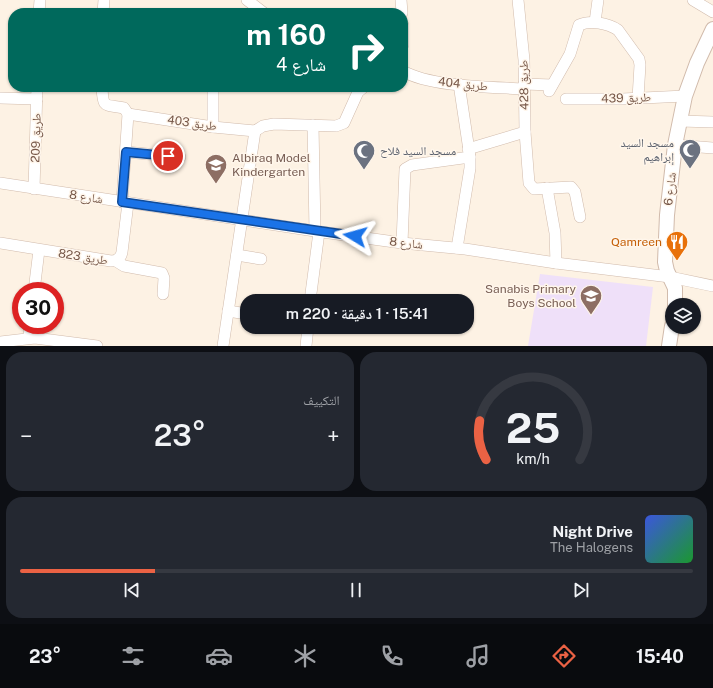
<!DOCTYPE html>
<html lang="ar">
<head>
<meta charset="utf-8">
<style>
	:root { --surface:#171b24; --page:#242831; --text:#f1f3f6; --muted:#9ea1a6; --line:#363941; --accent:#eb6244 }
	body { margin:0; font-family:"Public Sans","Noto Naskh Arabic",sans-serif; background:var(--page); color:var(--text); direction:rtl; height:100vh; display:flex; flex-direction:column; font-size:15px; white-space:nowrap }
	* { box-sizing:border-box; margin:0 }
	p { font-size:13px; color:var(--muted) }
	.icon { flex:none; width:22px; height:22px; fill:none; stroke:currentColor; stroke-width:2; stroke-linecap:round; stroke-linejoin:round }
	.map { position:relative; height:346px; overflow:hidden; direction:ltr }
	.details { display:flex; flex-direction:column; gap:6px; padding:6px; background:#0d0f14; flex:1 }
	.details>* { flex:none }
	.guide { position:absolute; left:8px; top:8px; width:400px; height:84px; border-radius:16px; box-shadow:0 1px 3px #0004; direction:rtl; background:#00695c; color:#fff; overflow:hidden }
	.fabs { position:absolute; left:665px; top:298px; display:grid; gap:8px }
	.fabs a { display:grid; place-items:center; width:36px; height:36px; border-radius:50%; background:var(--surface); box-shadow:0 1px 3px #0004; font-size:20px }
	.speed { position:absolute; left:12px; top:282px; display:flex; gap:8px; font-size:20px; font-weight:700; text-align:center }
	.speed>* { display:grid; place-content:center; width:52px; height:52px; border-radius:50%; background:var(--surface); box-shadow:0 1px 3px #0004; line-height:1 }
	.speed .limit { border:6px solid #d22; background:#fff; color:#111 }
	.pin { position:absolute; display:grid; place-items:center; width:34px; height:34px; color:#fff; margin:-17px; border:2px solid #fff; border-radius:50%; box-shadow:0 1px 4px #0007 }
	.me { position:absolute; width:44px; margin:-22px; rotate:278deg; stroke-linejoin:round; filter:drop-shadow(0 0 3px #0008) }
	.turn { display:flex; align-items:center; gap:14px; height:84px; padding:0 16px; font-size:18px }
	.turn .icon { width:52px; height:52px; stroke-width:2.5 }
	.turn b { display:block; font-size:28px; line-height:34px }
	.big { font-size:30px; font-weight:600; line-height:1.1 }
	.details .widget { flex:1; display:flex; flex-direction:column; justify-content:center; gap:6px; min-width:0; padding:0 14px; border-radius:16px; background:var(--page) }
	.details .dial { align-items:center; gap:0 }
	.dial svg { height:104px; overflow:visible; fill:none; stroke:var(--line); stroke-width:7; stroke-linecap:round; text-anchor:middle }
	.dial text { fill:var(--text); stroke:none }
	.song { display:flex; align-items:center; gap:12px }
	.cover { width:48px; height:48px; border-radius:6px; background:linear-gradient(135deg,hsl(230 70% 55%),hsl(130 70% 35%)) }
	.played { height:4px; border-radius:2px; background:linear-gradient(90deg,var(--accent) 20%,var(--line) 20%) }
	.keys { display:flex; justify-content:space-around; direction:ltr }
	.heat { display:flex; justify-content:space-between; align-items:center; font-size:22px; direction:ltr }
	.details .tiles { flex:1; display:grid; gap:6px; grid-template-columns:1fr 1fr }
	.widget:last-child { grid-column:span 2 }
	.trip { position:absolute; left:240px; top:294px; width:234px; height:40px; border-radius:16px; background:var(--surface); box-shadow:0 1px 3px #0004; font-weight:600; line-height:40px; text-align:center; direction:rtl }
	.dock { display:flex; height:64px; justify-content:space-around; align-items:center; background:#090b0e; color:var(--muted) }
	.dock .icon { width:28px; height:28px }
	.dock .on { color:var(--accent) }
	.dock b { font-size:18px; color:var(--text) }
	.map>svg:first-child { display:block }
	.education { fill:#efe0f9 }
	.lines { fill:none; stroke-linecap:round; stroke-linejoin:round }
	.minor-casing { stroke:#d1bbac; stroke-width:12 }
	.tertiary-casing { stroke:#d1bbac; stroke-width:16 }
	.minor { stroke:#fff; stroke-width:11 }
	.tertiary { stroke:#fff; stroke-width:14 }
	.route-casing { stroke:#114b97; stroke-width:10 }
	.route { stroke:#1a73e8; stroke-width:7 }
	.labels { text-anchor:middle; stroke-width:3; stroke-linejoin:round; paint-order:stroke }
	.street-label { font-size:12px; fill:#765748; stroke:#fff6eb }
	.worship-label { font-size:12px; fill:#5b616d; stroke:#fff6eb; text-anchor:end }
	.education-label { font-size:12px; fill:#785e54; stroke:#fff6eb; text-anchor:start }
	.food-label { font-size:12px; fill:#c56008; stroke:#fff6eb; text-anchor:end }
</style>
</head>
<body>
<div class="map">
<svg width="713" height="346" viewBox="0 0 713 346">
	<rect width="100%" height="100%" fill="#fdf2e4"/>
	<!-- education -->
	<polygon class="education" points="540,274 653,287 646,346 528,346"/>
	<g class="lines">
		<!-- minor casing -->
		<g class="minor-casing">
			<g id="minor">
				<polyline points="247,0 264,13"/>
				<polyline points="401,0 402,13"/>
				<polyline points="518,0 524,60 525,132 529,183 534,189 571,187 575,192 580,217"/>
				<polyline points="693,0 713,12"/>
				<polyline points="39,13 40,0"/>
				<polyline points="103,13 104,0"/>
				<polyline points="595,22 598,0"/>
				<polyline points="403,25 403,45"/>
				<path d="M403,71C430,87 492,87 524,89"/>
				<polyline points="524,84 552,85"/>
				<path d="M102,87C103,109 104,104 124,108L128,114L122,202"/>
				<polyline points="213,87 213,127"/>
				<path d="M549,91L570,54L579,25C590,20 608,23 618,30L639,59L640,65L638,98"/>
				<polyline points="0,98 37,99"/>
				<polyline points="566,99 622,99 685,96"/>
				<polyline points="128,114 213,127 255,131 263,126 274,124 336,126 344,123 358,92 364,87"/>
				<polyline points="680,121 713,122"/>
				<polyline points="313,125 315,231"/>
				<polyline points="675,145 713,148"/>
				<polyline points="468,149 525,132"/>
				<polyline points="126,152 180,157"/>
				<polyline points="0,183 315,231 402,243 465,249 556,263 670,277 713,286"/>
				<polyline points="547,188 555,233 556,263"/>
				<polyline points="34,189 37,87"/>
				<path d="M0,243L111,261C117,261 121,258 122,252L128,203"/>
				<polyline points="402,243 405,169 412,165 470,157"/>
				<polyline points="457,248 470,168 470,157 459,84"/>
				<polyline points="237,255 261,259"/>
				<polyline points="116,261 124,266 162,273 164,278 163,294"/>
				<polyline points="34,291 39,250"/>
				<polyline points="310,301 319,232"/>
				<polyline points="228,311 247,314"/>
				<polyline points="29,338 30,325"/>
				<polyline points="0,342 35,338 97,346"/>
				<polyline points="223,346 255,131"/>
				<polyline points="306,346 308,327"/>
			</g>
		</g>
		<!-- tertiary casing -->
		<g class="tertiary-casing">
			<g id="tertiary">
				<polyline points="675,305 675,288 667,271 665,262 667,215 675,145 685,96 697,63 713,29"/>
				<polyline points="669,346 672,326"/>
			</g>
		</g>
		<!-- minor -->
		<use href="#minor" class="minor"/>
		<!-- tertiary -->
		<use href="#tertiary" class="tertiary"/>
	</g>
	<g class="lines">
		<!-- route casing -->
		<g class="route-casing">
			<polyline id="route" points="168,156 126,152 122,202 355,236"/>
		</g>
		<!-- route -->
		<use href="#route" class="route"/>
	</g>
	<!-- icons -->
	<defs>
		<g id="mosque-pin" transform="scale(1.15)"><path d="M0 17L-7.5 6A9.5 9.5 0 1 1 7.5 6Z" fill="#6b7280" stroke="#fff6eb"/><path d="M3.5-4.9A6 6 0 1 0 3.5 4.9A5 5 0 1 1 3.5-4.9Z" fill="#fff"/></g>
		<g id="school-pin" transform="scale(1.15)"><path d="M0 17L-7.5 6A9.5 9.5 0 1 1 7.5 6Z" fill="#8d6e63" stroke="#fff6eb"/><path d="M0-5L7-2L0 1L-7-2ZM-4 1L0 2.5L4 1V4Q0 6-4 4Z" fill="#fff"/></g>
		<g id="restaurant-pin" transform="scale(1.15)"><path d="M0 17L-7.5 6A9.5 9.5 0 1 1 7.5 6Z" fill="#e8710a" stroke="#fff6eb"/><path d="M-5-6h1v4h1v-4h1v4h1v-4h1v5L-1.5 .5V6h-2V.5L-5-1ZM5-6V6H3V1.5H1.5Q1.5-4 5-6Z" fill="#fff"/></g>
	</defs>
	<g fill-rule="evenodd">
		<use href="#mosque-pin" x="690" y="150"/>
		<use href="#mosque-pin" x="364" y="151"/>
		<use href="#school-pin" x="216" y="165"/>
		<use href="#restaurant-pin" x="677" y="242"/>
		<use href="#school-pin" x="591" y="296"/>
	</g>
	<g class="labels">
		<!-- street labels -->
		<g class="street-label">
			<text transform="translate(463 84) rotate(6)" y="4">طريق 404</text>
			<text transform="translate(524 85) rotate(-91)" y="4">طريق 428</text>
			<text transform="translate(626 98) rotate(-2)" y="4">طريق 439</text>
			<text transform="translate(192 123) rotate(8)" y="4">طريق 403</text>
			<text transform="translate(36 138) rotate(-88)" y="4">طريق 209</text>
			<text transform="translate(670 189) rotate(-83)" y="4">شارع 6</text>
			<text transform="translate(86 197) rotate(9)" y="4">شارع 8</text>
			<text transform="translate(406 243) rotate(6)" y="4">شارع 8</text>
			<text transform="translate(83 257) rotate(9)" y="4">طريق 823</text>
		</g>
		<!-- worship labels -->
		<g class="worship-label">
			<text x="674" y="147">مسجد السيد<tspan x="674" dy="14">إبراهيم</tspan></text>
			<text x="380" y="155" text-anchor="start">مسجد السيد فلاح</text>
		</g>
		<!-- education labels -->
		<g class="education-label">
			<text x="232" y="162">Albiraq Model<tspan x="232" dy="14">Kindergarten</tspan></text>
			<text x="576" y="293" text-anchor="end">Sanabis Primary<tspan x="576" dy="14">Boys School</tspan></text>
		</g>
		<!-- food labels -->
		<g class="food-label">
			<text x="662" y="246">Qamreen</text>
		</g>
	</g>
</svg>
<div class="fabs">
<a><svg class="icon" aria-label="layers" viewBox="0 0 24 24"><path d="M12 4l9 5-9 5-9-5zM3 14l9 5 9-5"/></svg></a>
</div>
<div class="speed"><div class="limit">30</div></div>
<div class="pin" style="left:168px;top:156px;background:#d93025"><svg class="icon" aria-label="arrive" viewBox="0 0 24 24"><path d="M6 21V4h12l-3 4 3 4H6"/></svg></div>
<svg class="me" style="left:355px;top:236px" viewBox="-20 -20 40 40"><path d="M0-17L14 15 0 8-14 15z" fill="#1a73e8" stroke="#fff" stroke-width="4"/></svg>
<div class="trip">15:41 · 1 دقيقة · 220 m</div>
<div class="guide">
<div class="turn"><svg class="icon" aria-label="right" viewBox="0 0 24 24"><path d="M7 20v-9h11M14 6l5 5-5 5"/></svg><div><b>160 m</b>شارع 4</div></div>
</div>
</div>
<section class="details">
<div class="tiles">
<div class="widget dial"><svg viewBox="0 0 100 80">
<path d="M14 69A42 42 0 1 1 86 69"/>
<path d="M14 69A42 42 0 0 1 9 39" stroke="#eb6244"/>
<text x="50" y="56" font-size="32" font-weight="700">25</text>
<text x="50" y="72" font-size="11">km/h</text>
</svg></div>
<div class="widget"><p>التكييف</p>
<div class="heat"><a>−</a><b class="big">23°</b><a>+</a></div>
</div>
<div class="widget">
<div class="song"><i class="cover"></i><div><b>Night Drive</b><p>The Halogens</p></div></div>
<div class="played"></div>
<div class="keys"><svg class="icon" aria-label="previous" viewBox="0 0 24 24"><path d="M18 5L8 12l10 7zM5 5v14"/></svg><svg class="icon" aria-label="pause" viewBox="0 0 24 24"><path d="M8 5v14M16 5v14"/></svg><svg class="icon" aria-label="next" viewBox="0 0 24 24"><path d="M6 5l10 7-10 7zM19 5v14"/></svg></div>
</div>
</div>
</section>
<nav class="dock">
<b>15:40</b>
<svg class="icon on" aria-label="directions" viewBox="0 0 24 24"><path d="M12 3l9 9-9 9-9-9zM9 14v-3h6M13 9l2 2-2 2"/></svg>
<svg class="icon" aria-label="music" viewBox="0 0 24 24"><path d="M9 18V5l10-2v13"/><circle cx="6" cy="18" r="3"/><circle cx="16" cy="16" r="3"/></svg>
<svg class="icon" aria-label="phone" viewBox="0 0 24 24"><path d="M5 4h4l2 5-3 2q2 4 5 5l2-3 5 2v4C11 20 4 13 5 4z"/></svg>
<svg class="icon" aria-label="climate" viewBox="0 0 24 24"><path d="M12 3v18M4 7l16 10M4 17L20 7"/></svg>
<svg class="icon" aria-label="car" viewBox="0 0 24 24"><path d="M5 17H2v-5l4-1 3-4h7l3 4 3 1v5h-3M9 17h6M6 11h13"/><circle cx="7" cy="17" r="2"/><circle cx="17" cy="17" r="2"/></svg>
<svg class="icon" aria-label="filters" viewBox="0 0 24 24"><path d="M4 7h16M4 17h16"/><circle cx="9" cy="7" r="2"/><circle cx="15" cy="17" r="2"/></svg>
<b>23°</b>
</nav>
</body>
</html>
